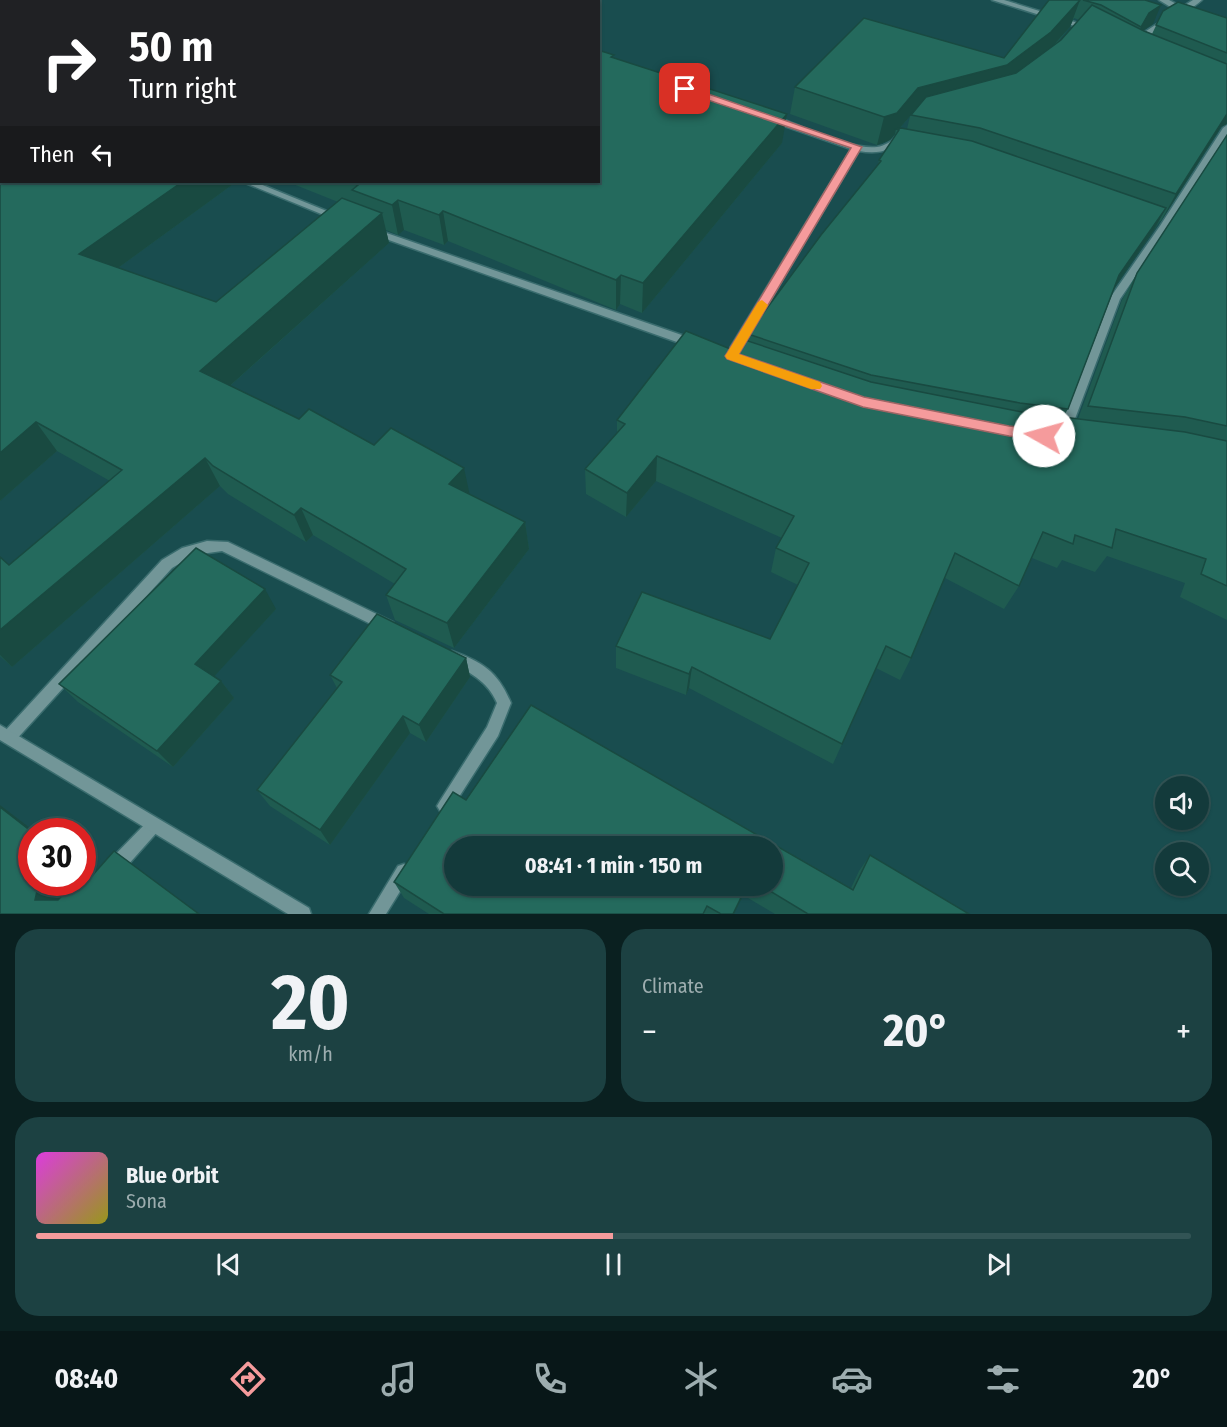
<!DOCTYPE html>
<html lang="en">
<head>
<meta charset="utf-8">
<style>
	:root { --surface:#133a3b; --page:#1c4142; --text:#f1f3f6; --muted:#9dadaf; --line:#325455; --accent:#f59b9c }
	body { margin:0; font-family:"Fira Sans Condensed",sans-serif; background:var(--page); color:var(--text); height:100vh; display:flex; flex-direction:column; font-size:22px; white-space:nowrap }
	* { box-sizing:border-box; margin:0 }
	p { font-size:20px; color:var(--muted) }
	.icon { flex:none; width:33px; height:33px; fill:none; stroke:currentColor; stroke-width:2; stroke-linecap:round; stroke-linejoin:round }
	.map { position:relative; height:914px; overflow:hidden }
	.side { display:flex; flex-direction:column; gap:15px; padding:15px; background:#0a2020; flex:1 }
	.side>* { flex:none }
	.top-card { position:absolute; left:0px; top:0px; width:600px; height:183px; box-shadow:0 2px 4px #0004,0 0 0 2px var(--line); background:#202124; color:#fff; overflow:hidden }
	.buttons { position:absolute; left:1155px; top:776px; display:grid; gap:12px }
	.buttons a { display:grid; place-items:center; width:54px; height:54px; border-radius:50%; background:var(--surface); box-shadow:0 2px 4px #0004,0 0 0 2px var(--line); font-size:30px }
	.speed { position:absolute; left:18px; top:818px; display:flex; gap:12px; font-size:30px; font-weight:700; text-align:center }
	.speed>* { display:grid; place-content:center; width:78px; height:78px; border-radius:50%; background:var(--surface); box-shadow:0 2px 4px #0004,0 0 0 2px var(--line); line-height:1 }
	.speed .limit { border:9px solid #d22; background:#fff; color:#111 }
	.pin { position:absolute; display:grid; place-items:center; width:51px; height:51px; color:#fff; margin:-26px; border-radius:12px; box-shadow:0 3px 9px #0006 }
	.me { position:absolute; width:66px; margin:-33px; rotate:277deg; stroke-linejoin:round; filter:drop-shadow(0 0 4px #0008) }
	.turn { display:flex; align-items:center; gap:21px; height:126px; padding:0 30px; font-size:27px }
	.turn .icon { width:78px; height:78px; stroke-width:2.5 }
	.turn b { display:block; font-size:42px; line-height:51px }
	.then { display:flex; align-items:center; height:57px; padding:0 30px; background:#0003; gap:12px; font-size:22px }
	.big { font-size:45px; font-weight:700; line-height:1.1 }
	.side .tile { flex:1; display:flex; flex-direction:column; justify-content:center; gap:9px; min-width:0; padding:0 21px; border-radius:24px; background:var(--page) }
	.side .dial { align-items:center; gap:0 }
	.dial b { font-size:78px; line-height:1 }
	.song { display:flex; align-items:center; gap:18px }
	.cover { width:72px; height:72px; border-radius:9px; background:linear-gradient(135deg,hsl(300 70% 55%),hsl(60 70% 35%)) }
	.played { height:6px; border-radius:3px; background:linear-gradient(90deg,var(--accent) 50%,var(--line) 50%) }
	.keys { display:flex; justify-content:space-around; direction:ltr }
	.heat { display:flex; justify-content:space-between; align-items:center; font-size:33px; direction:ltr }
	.side .tiles { flex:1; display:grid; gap:15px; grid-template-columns:1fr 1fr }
	.tile:last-child { grid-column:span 2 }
	.trip { position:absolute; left:444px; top:836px; width:339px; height:60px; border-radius:30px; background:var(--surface); box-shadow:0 2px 4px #0004,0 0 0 2px var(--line); font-weight:700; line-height:60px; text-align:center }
	.dock { display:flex; height:96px; justify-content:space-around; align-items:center; background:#081718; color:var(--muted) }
	.dock .icon { width:42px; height:42px }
	.dock .selected { color:var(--accent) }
	.dock b { font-size:27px; color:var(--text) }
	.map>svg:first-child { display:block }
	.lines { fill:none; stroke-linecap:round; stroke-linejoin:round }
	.minor-casing { stroke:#3a6c6e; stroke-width:3 }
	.tertiary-casing { stroke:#3a6c6e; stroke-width:3 }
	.minor { fill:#729698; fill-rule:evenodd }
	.tertiary { fill:#729698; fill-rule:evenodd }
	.wall { fill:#1f5b50; fill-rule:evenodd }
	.shaded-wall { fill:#194a41 }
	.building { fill:#246a5d; stroke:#194a41; stroke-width:1.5 }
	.route { fill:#f59b9c; stroke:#9f6565; stroke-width:1.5 }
	.slow { fill:#f59e0b }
</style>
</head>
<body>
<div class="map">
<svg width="1227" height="914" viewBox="0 0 1227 914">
	<rect width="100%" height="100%" fill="#194d4f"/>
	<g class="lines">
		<!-- minor casing -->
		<g class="minor-casing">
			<g id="minor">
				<polygon points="992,0 1004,0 1094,28 1087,30"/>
				<path d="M1159,0H1169L1182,7L1193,0H1202C1184,16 1157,25 1143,46H1137L1136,44L1143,33L1177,11Z"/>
				<path d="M770,115C800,124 847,150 877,147C885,146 892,141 897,135L900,134L904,137C892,152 877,154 859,151L737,356L733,357L727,353L851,149L767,120L766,118Z"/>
				<polygon points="1227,125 1227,135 1167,230 1120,299 1070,432 1064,437 1060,435 1058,432 1110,298 1160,226 1223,128"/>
				<polygon points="243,182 255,182 344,218 339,221 336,220"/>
				<polygon points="372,228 699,341 700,344 695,348 691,347 369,233 367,231"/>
				<polygon points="207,541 228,542 393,622 395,626 393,630 388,632 383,630 222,551 194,555 172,568 14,742 9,744 4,742 2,737 4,732 162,560 182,548"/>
				<path d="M452,651C483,662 498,672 511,703L498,736L450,811L445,814L440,811L437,806L440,801L487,727L497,703C487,680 469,672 447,661L445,657L447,653Z"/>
				<polygon points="154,817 159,820 162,825 159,830 119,875 113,877 107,875 105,869 107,863 149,820"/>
				<polygon points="404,864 410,866 412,872 386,914 369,914 398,866"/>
			</g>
		</g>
		<!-- tertiary casing -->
		<g class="tertiary-casing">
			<polygon id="tertiary" points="0,725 309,908 311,914 288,914 0,740"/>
		</g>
		<!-- minor -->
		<use href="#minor" class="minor"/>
		<!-- tertiary -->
		<use href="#tertiary" class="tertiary"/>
	</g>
	<!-- wall -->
	<g class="wall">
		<polygon points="0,0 2,182 236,182 118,268 216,302 338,202 288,182 598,182 614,58 782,143 642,313 620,304 616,310 448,241 444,245 404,230 398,235 386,230 389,243 230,386 299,419 374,445 525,522 529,549 454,648 395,620 386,595 395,584 313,535 306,542 228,494 220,486 12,667 0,656 0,557 9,565 110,481 57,451 0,501"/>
		<path d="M1049,0H1145L1153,24L1143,30L1152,34L1163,11L1227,18V124L1221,127L1161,221H1160L1154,230L1115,287L1068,409L1063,417L1078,419L1122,300L1137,273L1227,135V620L1180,597L1185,583L1107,556L1095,572L1062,560L1057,568L1032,558L1019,586L1004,609L945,578L911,658L900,680L876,668L833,764L689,688L686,695L616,668V646L770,639L798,585L771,572L776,548L782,538L656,481L626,517L586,494L585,469L617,433V420L733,350L747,341L748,334L878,165L879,160L894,138L895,134L890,140L877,145L790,114L795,87L1004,58ZM1074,18L1079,20L1061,40L1055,45L1070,27ZM910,116L907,129L900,128Z"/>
		<polygon points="276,609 214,676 221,681 234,698 173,767 78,702 59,684"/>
		<polygon points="466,658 470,677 426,742 410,733 330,845 270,806 257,790 337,688 330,675"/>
		<path d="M531,705L851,888L859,871L870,855L969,914H775L743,895L734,914H429L404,898L394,882L453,792L466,800ZM454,846H772V885H454Z"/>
	</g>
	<!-- shaded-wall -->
	<g class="shaded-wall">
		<polygon points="485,0 530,0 528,2 483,2"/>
		<polygon points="1080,0 1070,27 1041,59 998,92 911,115 898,130 896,129 895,134 890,140 877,145 884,117 918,88 1007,65"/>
		<polygon points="1161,5 1153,24 1141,32 1133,46 1141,27 1149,13"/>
		<polygon points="787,114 782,143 642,313 643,283"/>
		<polygon points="1227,114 1227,124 1221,127 1161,221 1176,194"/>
		<polygon points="182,182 236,182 96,284 79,254"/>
		<polygon points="398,200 404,230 398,235 392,205"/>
		<polygon points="1166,208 1154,230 1108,297 1119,275"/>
		<polygon points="443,211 448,241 444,245 439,215"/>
		<polygon points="382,213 389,243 214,400 200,371"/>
		<polygon points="621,275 620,304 616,310 616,280"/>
		<polygon points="36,422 57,451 0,501 0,453"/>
		<polygon points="657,456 656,481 626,517 627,493"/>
		<polygon points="205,458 220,486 12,667 0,655 0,630"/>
		<polygon points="464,468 470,496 449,484"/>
		<polygon points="301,508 313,535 306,542 294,515"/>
		<polygon points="525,522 529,549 454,648 447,623"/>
		<polygon points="265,589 276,609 209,682 195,664"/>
		<polygon points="466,658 470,677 426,742 419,725"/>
		<polygon points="692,667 689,688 686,695 689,674"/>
		<polygon points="221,681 234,698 173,767 157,751"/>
		<polygon points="403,716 410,733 330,845 320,830"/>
		<polygon points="0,805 34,831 32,831 0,807"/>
		<polygon points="82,868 93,876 64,906 35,900 37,891 46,882 82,882"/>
		<polygon points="747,885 743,895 734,914 733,914"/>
	</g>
	<!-- building -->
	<g class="building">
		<polygon points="0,0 485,0 483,2 2,2 2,182 182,182 79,254 216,302 342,198 382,213 200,371 299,419 309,409 374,445 391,428 464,468 449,484 525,522 447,623 386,595 406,569 301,508 294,515 213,466 205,458 0,630 0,557 9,565 122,470 36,422 0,453"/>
		<polygon points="1049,0 1080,0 1051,32 1007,65 918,88 897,113 884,117 795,87 864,18 1004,58"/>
		<polygon points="1083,0 1145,0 1161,5 1149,13 1141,27 1101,5"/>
		<polygon points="1178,2 1227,18 1227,53 1156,25 1163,11"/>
		<polygon points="1092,5 1144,31 1227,64 1227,114 1176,194 980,128 911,115 926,97 1016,73 1061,40"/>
		<polygon points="598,50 614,55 611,57 787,114 643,283 621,275 616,280 443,211 439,215 398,200 392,205 352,190 358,185 349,182 598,182"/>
		<polygon points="901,128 972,141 1166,208 1119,275 1068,409 1020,403 871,375 748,334 821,235 881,161 879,160 899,130 896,129"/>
		<polygon points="1227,135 1227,426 1185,417 1088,406 1137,273"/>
		<polygon points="686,331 733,350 742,339 871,382 1022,412 1185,432 1227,441 1227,586 1201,574 1206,559 1116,529 1112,548 1075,535 1073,544 1043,532 1019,586 955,553 911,658 886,646 842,744 692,667 689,674 616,646 642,592 770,639 809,563 776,548 794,516 657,456 627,493 585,469 625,424 617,420"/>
		<polygon points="196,548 265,589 195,664 221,681 157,751 59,684"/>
		<polygon points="377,614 466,658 419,725 403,716 320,830 257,790 342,682 330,675"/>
		<polygon points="531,705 853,890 870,855 969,914 808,914 760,885 772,885 772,846 454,846 454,885 747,885 733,914 721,914 707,906 703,914 444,914 394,882 453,792 466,800"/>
		<polygon points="0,807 32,832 32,882 46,882 37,891 35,900 58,900 75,882 82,882 82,874 84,872 91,877 114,851 199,914 0,914"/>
	</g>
	<!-- route -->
	<polygon class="route" points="681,87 688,87 862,147 739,354 864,397 1009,426 1044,430 1049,432 1051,436 1049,439 1044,441 1009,436 863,407 727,359 725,356 727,353 851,148 681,91"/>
	<!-- slow -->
	<polygon class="slow" points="762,300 768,305 739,354 820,382 822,386 820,389 811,389 727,359 725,356 727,353 758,302"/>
</svg>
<div class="buttons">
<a><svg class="icon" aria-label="sound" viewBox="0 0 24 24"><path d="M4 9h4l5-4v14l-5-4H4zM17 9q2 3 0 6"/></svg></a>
<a><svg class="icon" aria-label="search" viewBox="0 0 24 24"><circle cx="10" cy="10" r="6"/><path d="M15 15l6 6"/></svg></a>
</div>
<div class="speed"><div class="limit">30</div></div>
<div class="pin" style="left:685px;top:89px;background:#d93025"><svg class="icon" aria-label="arrive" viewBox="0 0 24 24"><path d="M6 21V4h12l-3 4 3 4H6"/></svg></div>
<svg class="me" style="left:1044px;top:436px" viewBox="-20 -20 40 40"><circle r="19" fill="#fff"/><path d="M0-13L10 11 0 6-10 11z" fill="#f59b9c"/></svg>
<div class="trip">08:41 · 1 min · 150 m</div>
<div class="top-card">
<div class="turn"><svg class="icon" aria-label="right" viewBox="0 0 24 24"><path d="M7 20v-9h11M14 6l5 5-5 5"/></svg><div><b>50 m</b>Turn right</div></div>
<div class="then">Then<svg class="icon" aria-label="left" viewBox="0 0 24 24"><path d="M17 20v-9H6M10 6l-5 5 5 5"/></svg></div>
</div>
</div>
<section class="side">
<div class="tiles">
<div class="tile dial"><b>20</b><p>km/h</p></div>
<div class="tile"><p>Climate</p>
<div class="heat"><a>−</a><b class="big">20°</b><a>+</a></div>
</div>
<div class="tile">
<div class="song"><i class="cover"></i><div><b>Blue Orbit</b><p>Sona</p></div></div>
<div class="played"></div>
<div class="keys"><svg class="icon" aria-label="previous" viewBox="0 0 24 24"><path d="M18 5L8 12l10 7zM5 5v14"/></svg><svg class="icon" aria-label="pause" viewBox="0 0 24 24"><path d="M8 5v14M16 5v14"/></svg><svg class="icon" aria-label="next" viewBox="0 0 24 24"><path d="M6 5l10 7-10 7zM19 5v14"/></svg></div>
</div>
</div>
</section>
<nav class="dock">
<b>08:40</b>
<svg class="icon selected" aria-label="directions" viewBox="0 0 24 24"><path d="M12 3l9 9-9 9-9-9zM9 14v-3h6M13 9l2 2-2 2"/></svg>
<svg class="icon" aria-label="music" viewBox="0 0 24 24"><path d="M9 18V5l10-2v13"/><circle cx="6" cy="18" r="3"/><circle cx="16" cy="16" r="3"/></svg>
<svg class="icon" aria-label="phone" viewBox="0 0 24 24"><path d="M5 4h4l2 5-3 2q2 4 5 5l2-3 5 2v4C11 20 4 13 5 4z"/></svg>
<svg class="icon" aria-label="climate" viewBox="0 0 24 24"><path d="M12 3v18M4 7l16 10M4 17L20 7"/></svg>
<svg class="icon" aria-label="car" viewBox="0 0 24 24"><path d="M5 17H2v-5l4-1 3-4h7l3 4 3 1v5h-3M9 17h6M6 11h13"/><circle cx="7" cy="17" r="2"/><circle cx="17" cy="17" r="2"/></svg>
<svg class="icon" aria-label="filters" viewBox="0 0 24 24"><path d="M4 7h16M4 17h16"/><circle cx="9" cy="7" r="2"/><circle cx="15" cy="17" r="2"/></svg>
<b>20°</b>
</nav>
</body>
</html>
